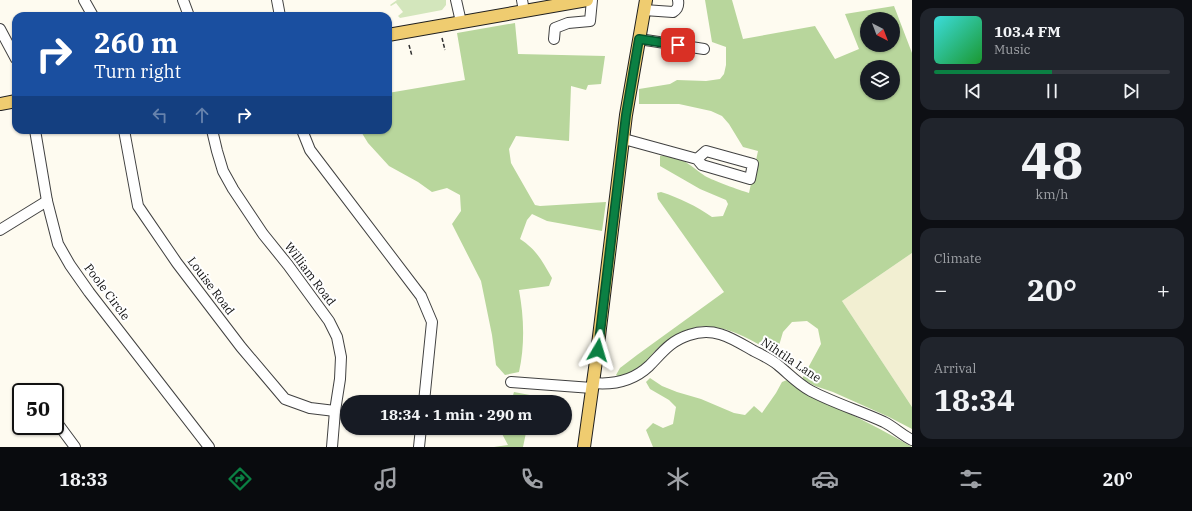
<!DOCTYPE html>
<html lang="en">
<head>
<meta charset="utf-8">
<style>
	:root { --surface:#171b24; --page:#20242c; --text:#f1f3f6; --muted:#9ea1a6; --line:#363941; --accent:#0b8043 }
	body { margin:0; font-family:"IBM Plex Serif",serif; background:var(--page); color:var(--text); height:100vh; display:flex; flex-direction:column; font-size:15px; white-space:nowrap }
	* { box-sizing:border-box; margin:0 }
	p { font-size:13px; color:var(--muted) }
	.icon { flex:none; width:22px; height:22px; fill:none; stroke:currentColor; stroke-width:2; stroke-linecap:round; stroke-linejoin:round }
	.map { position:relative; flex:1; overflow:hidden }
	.drawer { display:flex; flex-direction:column; gap:8px; padding:8px; background:#0d0f14; width:280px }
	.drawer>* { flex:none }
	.banner { position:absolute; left:12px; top:12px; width:380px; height:122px; border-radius:12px; box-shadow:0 1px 3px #0004; background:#1a4fa0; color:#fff; overflow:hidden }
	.needle { width:26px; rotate:138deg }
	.controls { position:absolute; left:860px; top:12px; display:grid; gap:8px }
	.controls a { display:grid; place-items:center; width:40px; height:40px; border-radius:50%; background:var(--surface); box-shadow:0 1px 3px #0004; font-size:20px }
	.speed { position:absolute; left:12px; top:383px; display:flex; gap:8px; font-size:20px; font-weight:700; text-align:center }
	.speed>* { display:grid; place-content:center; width:52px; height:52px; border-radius:50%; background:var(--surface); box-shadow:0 1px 3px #0004; line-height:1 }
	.speed .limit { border:2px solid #111; border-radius:6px; background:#fff; color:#111 }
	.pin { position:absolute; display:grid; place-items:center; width:34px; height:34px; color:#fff; margin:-17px; border-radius:8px; box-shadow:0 2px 6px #0006 }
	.me { position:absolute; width:44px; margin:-22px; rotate:7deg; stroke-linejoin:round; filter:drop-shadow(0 0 3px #0008) }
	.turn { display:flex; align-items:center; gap:14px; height:84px; padding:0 16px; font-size:18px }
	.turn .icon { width:52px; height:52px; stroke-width:2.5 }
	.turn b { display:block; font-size:28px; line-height:34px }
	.lanes { display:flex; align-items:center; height:38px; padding:0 16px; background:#0003; justify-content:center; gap:20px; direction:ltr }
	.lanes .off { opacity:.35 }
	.big { font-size:30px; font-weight:700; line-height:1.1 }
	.drawer .card { flex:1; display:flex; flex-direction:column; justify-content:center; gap:6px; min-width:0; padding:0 14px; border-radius:12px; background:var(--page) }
	.drawer .dial { align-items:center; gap:0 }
	.dial b { font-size:52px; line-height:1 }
	.song { display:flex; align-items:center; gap:12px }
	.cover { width:48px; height:48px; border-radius:6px; background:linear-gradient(135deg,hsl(180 70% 55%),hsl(130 70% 35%)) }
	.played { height:4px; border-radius:2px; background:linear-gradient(90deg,var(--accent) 50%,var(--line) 50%) }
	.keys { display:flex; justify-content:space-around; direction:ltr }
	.heat { display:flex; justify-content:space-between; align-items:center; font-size:22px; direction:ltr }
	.trip { position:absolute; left:340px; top:395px; width:232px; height:40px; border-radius:20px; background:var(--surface); box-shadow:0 1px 3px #0004; font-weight:700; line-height:40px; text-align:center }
	.dock { display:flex; height:64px; justify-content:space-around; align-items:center; background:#090b0e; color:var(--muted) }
	.dock .icon { width:28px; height:28px }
	.dock .active { color:var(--accent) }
	.dock b { font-size:18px; color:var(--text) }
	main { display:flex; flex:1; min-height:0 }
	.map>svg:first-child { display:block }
	.farmland { fill:#f2efd2 }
	.green { fill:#d3e6bc }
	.forest { fill:#b8d69c; fill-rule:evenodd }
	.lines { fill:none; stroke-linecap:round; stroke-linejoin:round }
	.minor-casing { stroke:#414141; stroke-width:12 }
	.major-casing { stroke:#1f1f1f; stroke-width:14 }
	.path { stroke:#303030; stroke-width:1.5; stroke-dasharray:4 2; stroke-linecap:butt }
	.minor { stroke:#fff; stroke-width:10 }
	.major { stroke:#efcc70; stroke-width:12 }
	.route-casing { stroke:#07532c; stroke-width:10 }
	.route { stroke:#0b8043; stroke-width:7 }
	.labels { text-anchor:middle; stroke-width:4; stroke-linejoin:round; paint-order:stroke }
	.street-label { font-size:12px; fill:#0e0e0e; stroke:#fff }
</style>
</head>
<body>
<main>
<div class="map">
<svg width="912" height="447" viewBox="0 0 912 447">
	<rect width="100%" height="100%" fill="#fefbf0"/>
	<!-- farmland -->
	<polygon class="farmland" points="912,253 912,407 842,301"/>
	<!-- green -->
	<polygon class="green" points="397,0 446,0 446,5 442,10 400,18 398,16 403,12 396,3 391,6 390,5"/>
	<!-- forest -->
	<g class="forest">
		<path d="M705,0H732L743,39L815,26L835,59L859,49L845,14L894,6L912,53V253L842,301L912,407V429L889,417L833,392L815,386L802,379L821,344L818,329L807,321L792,322L783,332L778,349L772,353C751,339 725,324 698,327C687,328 667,341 658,348C652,353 649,360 644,365C637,371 628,375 620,377L616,375L620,368L637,355L724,292L658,199L657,193L661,192C680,198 696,206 712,217L723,216L728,204L726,200L700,189L660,166V156C678,152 691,167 705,176C714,181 739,190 749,193L758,151L743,147L729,124L722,116L711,111L679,104H639V89L670,84L677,80L706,81L720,79L724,74L726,65V47L712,42ZM867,19H893V45H867ZM867,67H893V93H867Z"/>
		<path d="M515,23L518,54L605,56L601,84L588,85L586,90L571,86L569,141L516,136L509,149L511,163L535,205L540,206L606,202L602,231L547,221L532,214L527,220L520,239C537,250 542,261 552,278L549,286L519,290C524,317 525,345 519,372L505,375L496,365L492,335L481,281L452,224L461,211L460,195L447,188L432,192L418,182L389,166L368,143L360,130H388V93L465,80L457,33Z"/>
		<path d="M650,378L662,386L677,392L701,399L734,413L745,415L754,406L762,413L776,393L782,382L787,380C805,394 824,402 844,411C867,422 890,434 912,447H653L646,430L653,423L663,428L673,424L676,407L669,400L650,389L646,382Z"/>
		<polygon points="514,392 535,396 533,402 511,402"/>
		<polygon points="502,428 527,428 523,447 494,447 508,445 501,432"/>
	</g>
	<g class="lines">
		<!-- minor casing -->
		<g class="minor-casing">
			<g id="minor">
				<polyline points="84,0 93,16"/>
				<polyline points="183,0 189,16"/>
				<polyline points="277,0 280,16"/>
				<polyline points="456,0 461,22"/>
				<polyline points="522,0 524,11"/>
				<path d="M644,10L673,12C678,9 679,6 678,0"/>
				<polyline points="0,29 16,59"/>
				<polyline points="554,39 555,28 568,23 590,21 592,0"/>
				<polyline points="639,39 704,49"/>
				<polyline points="35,130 47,201 58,244 70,265 89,292 209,447"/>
				<polyline points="124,130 138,206 177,263 241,347 285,399 310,408 335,411"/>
				<polyline points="212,130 217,151 223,171 233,189 263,234 288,265 329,321 337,337 341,357 340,379 335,411 332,447"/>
				<polyline points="302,130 310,150 421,296 432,322 424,402"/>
				<polyline points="624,139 697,159 702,165 750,179 753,164 706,151 697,159"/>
				<polyline points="0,230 47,201"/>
				<polyline points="511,382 592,388"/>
				<path d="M593,383C614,385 633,381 649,366C662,353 670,341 689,335C715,326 733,339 754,351C762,355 771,359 778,365C789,374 798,384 811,391C834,403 860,411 884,422C894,427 902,435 912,440"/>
				<polyline points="55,420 75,447"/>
				<polyline points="419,447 421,428"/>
			</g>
		</g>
		<!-- major casing -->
		<g class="major-casing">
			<g id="major">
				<polyline points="388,35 587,0"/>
				<polyline points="0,104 16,101"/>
				<polyline points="584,447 596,361 626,115 646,0"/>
			</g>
		</g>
		<!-- path -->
		<g class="path">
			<polyline points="442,38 445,50"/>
			<polyline points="409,45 412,56"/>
		</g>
		<!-- minor -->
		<use href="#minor" class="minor"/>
		<!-- major -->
		<use href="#major" class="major"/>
	</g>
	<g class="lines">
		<!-- route casing -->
		<g class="route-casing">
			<polyline id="route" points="598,350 626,115 639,39 678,45"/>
		</g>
		<!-- route -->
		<use href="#route" class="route"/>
	</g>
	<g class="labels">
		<!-- street labels -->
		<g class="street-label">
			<text transform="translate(310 274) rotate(53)" y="4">William Road</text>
			<text transform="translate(211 286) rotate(53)" y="4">Louise Road</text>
			<text transform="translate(107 292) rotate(53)" y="4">Poole Circle</text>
			<text transform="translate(791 360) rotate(34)" y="4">Nihtila Lane</text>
		</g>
	</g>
</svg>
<div class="controls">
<a><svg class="needle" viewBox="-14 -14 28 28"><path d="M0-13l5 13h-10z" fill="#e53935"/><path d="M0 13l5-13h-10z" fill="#9ea1a6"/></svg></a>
<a><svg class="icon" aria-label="layers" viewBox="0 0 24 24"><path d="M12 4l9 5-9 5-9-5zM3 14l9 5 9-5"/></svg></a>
</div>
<div class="speed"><div class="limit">50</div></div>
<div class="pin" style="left:678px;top:45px;background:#d93025"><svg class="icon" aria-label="arrive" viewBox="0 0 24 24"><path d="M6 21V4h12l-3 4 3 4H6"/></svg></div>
<svg class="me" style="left:598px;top:350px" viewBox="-20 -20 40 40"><path d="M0-17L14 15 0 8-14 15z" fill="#0b8043" stroke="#fff" stroke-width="4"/></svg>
<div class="trip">18:34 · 1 min · 290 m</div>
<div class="banner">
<div class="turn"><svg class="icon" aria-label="right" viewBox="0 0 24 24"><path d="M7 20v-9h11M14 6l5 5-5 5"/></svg><div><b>260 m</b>Turn right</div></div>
<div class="lanes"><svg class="icon off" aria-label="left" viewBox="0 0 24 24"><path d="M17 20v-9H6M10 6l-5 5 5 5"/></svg><svg class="icon off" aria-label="ahead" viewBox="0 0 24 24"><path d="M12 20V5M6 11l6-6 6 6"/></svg><svg class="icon" aria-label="right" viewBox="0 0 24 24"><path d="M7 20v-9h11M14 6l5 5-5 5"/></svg></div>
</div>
</div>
<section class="drawer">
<div class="card">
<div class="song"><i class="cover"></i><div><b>103.4 FM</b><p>Music</p></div></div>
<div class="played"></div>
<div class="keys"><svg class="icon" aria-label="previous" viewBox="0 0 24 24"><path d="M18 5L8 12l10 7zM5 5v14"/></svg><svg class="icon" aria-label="pause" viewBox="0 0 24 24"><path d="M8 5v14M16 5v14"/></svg><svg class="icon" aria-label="next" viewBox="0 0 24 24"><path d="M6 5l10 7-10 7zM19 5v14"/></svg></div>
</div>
<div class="card dial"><b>48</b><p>km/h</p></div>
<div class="card"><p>Climate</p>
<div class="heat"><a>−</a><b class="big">20°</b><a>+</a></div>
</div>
<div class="card"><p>Arrival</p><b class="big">18:34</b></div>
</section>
</main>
<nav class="dock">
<b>18:33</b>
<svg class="icon active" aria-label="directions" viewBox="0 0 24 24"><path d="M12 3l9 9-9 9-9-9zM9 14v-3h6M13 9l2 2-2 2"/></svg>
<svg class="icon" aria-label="music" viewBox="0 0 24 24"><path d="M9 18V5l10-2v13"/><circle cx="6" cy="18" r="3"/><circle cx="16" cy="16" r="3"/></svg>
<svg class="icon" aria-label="phone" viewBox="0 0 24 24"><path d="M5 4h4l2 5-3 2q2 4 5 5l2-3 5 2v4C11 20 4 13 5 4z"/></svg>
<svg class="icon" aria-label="climate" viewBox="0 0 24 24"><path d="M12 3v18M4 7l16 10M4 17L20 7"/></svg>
<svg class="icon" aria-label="car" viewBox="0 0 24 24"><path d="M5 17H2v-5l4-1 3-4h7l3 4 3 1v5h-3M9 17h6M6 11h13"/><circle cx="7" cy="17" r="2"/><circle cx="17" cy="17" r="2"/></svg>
<svg class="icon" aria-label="filters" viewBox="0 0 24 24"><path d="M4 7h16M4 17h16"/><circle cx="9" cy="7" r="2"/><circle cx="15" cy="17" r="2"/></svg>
<b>20°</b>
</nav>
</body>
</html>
